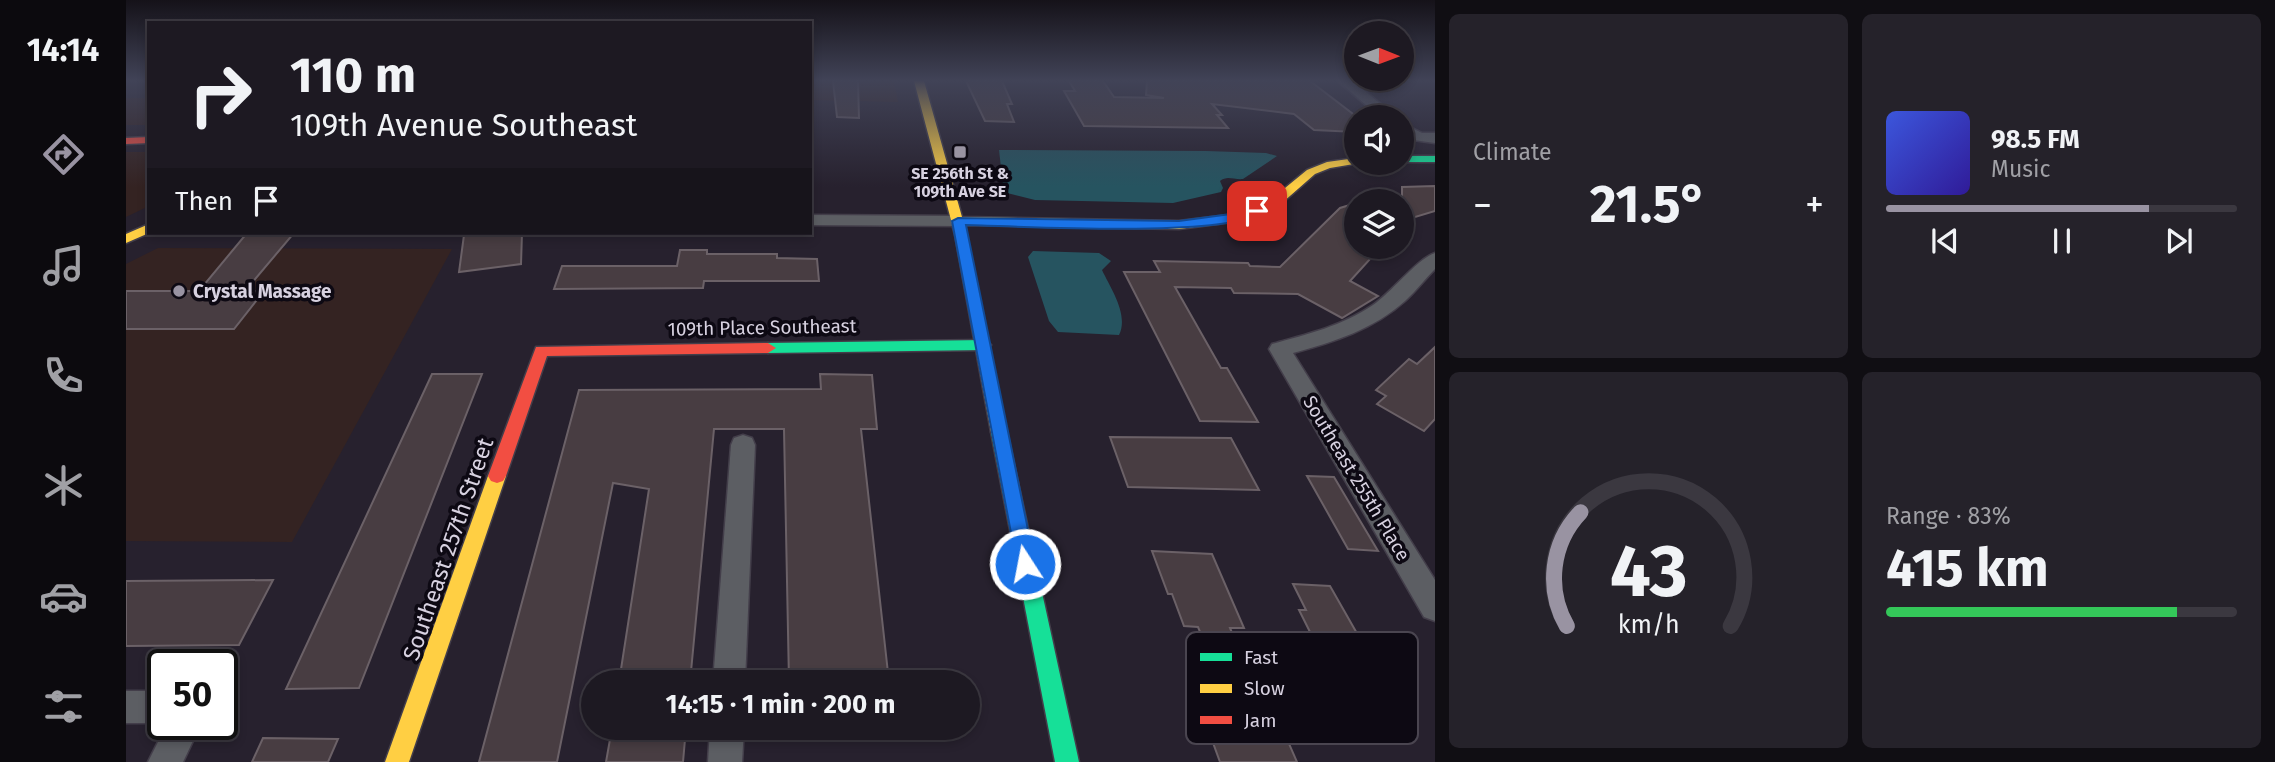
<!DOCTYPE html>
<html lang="en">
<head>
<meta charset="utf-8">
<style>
	:root { --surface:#1d1922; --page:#25222a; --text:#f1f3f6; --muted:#a0a0a5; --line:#3b3840; --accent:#9993a2 }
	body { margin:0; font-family:"Fira Sans",sans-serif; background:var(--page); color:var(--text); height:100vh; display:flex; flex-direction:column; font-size:26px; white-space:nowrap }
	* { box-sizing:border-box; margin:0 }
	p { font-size:23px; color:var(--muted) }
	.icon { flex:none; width:38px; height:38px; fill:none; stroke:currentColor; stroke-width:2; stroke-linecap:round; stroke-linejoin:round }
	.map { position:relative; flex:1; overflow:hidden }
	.panel { display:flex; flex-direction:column; gap:14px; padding:14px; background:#100e13; width:840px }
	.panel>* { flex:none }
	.hud { position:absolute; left:21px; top:21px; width:665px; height:214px; border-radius:0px; box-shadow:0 4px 10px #0003,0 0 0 2px var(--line); background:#1d1922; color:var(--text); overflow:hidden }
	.needle { width:46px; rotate:91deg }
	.controls { position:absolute; left:1218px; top:21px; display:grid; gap:14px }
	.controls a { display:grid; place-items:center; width:70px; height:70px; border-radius:50%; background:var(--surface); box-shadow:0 4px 10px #0003,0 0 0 2px var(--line); font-size:35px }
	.speed { position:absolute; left:21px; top:649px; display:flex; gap:14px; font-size:35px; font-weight:700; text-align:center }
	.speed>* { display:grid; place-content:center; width:91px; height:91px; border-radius:50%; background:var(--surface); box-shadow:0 4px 10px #0003,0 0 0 2px var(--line); line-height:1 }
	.speed .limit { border:4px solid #111; border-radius:10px; background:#fff; color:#111 }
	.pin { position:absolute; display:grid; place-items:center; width:60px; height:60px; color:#fff; margin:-30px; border-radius:14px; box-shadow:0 4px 10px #0006 }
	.me { position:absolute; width:77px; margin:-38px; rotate:349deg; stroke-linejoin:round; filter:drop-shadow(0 0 5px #0008) }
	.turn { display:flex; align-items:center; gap:24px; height:147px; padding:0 28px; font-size:32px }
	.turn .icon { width:91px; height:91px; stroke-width:2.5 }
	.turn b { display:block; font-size:49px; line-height:60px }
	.then { display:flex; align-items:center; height:66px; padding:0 28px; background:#0003; gap:14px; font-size:26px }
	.big { font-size:52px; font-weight:700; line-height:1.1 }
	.panel .tile { flex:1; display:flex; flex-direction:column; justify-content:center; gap:10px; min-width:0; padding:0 24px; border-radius:10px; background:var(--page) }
	.panel .dial { align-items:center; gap:0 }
	.dial svg { height:182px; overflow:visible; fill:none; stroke:var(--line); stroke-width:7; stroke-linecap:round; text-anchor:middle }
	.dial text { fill:var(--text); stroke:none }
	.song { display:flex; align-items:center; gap:21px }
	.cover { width:84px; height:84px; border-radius:10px; background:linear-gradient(135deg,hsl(230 70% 55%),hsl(250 70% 35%)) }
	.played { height:7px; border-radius:4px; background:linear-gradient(90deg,var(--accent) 75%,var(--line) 75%) }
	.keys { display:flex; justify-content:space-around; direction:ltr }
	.heat { display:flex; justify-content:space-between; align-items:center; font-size:38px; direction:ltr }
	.charge { height:10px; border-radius:5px; background:linear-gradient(90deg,#34c759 83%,var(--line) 0) }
	.panel .tiles { flex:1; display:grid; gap:14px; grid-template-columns:repeat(2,1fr) }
	.trip { position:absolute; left:455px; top:670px; width:399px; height:70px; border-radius:35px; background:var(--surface); box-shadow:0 4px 10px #0003,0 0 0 2px var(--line); font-weight:700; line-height:70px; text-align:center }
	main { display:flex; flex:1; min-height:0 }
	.tab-bar { display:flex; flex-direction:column; width:126px; justify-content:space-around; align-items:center; background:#0c0a0e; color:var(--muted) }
	.tab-bar .icon { width:49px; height:49px }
	.tab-bar .active { color:var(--accent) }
	.tab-bar b { font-size:32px; color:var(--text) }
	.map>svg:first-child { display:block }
	.commercial { fill:#342322 }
	.water { fill:#265460 }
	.building { fill:#483d42; stroke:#6b6167; stroke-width:2 }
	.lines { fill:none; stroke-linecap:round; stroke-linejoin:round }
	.street-casing { stroke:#433e4a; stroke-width:3 }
	.fast-casing { stroke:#433e4a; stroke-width:3 }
	.slow-casing { stroke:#433e4a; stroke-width:3 }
	.jam-casing { stroke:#433e4a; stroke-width:3 }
	.street { fill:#5c5e63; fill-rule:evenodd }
	.fast { fill:#16e098; fill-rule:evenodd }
	.slow { fill:#ffcf43; fill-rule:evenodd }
	.jam { fill:#f24e42; fill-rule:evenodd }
	.route { fill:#1a73e8; stroke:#114b97; stroke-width:2 }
	.poi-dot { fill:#9993a2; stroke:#0d0913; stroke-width:2.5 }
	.labels { text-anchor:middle; stroke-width:7; stroke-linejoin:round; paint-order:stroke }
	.far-poi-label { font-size:16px; font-weight:bold; fill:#d7d1e0; stroke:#0d0913 }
	.poi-label { font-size:19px; font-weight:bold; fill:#d7d1e0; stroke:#0d0913; text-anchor:start }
	.street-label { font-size:19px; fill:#d7d1e0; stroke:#0d0913 }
	.near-street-label { font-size:23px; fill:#d7d1e0; stroke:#0d0913 }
	.key { fill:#0d0913; stroke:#4a4550; stroke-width:2 }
	.key-label { font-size:19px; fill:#d7d1e0 }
</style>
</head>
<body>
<main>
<nav class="tab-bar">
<b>14:14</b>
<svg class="icon active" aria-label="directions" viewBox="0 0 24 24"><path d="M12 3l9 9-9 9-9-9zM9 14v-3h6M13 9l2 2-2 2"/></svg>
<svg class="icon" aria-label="music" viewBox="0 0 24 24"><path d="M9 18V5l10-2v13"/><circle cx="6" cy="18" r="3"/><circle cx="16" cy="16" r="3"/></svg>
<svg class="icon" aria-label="phone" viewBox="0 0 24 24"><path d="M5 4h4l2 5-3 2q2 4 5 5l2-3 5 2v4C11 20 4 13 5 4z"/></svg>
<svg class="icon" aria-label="climate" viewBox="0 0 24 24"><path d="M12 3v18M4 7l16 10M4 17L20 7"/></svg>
<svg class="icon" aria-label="car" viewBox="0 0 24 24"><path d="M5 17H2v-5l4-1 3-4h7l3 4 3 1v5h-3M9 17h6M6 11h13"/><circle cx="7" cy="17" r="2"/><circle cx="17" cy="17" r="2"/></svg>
<svg class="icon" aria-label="filters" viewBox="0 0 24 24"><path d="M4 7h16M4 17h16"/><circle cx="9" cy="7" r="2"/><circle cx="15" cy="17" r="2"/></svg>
</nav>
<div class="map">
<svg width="1309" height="762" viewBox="0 0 1309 762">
	<rect width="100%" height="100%" fill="#27212e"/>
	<!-- commercial -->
	<g class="commercial">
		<polygon points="684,81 768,81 772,102 684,100"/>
		<rect x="0" y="98" width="23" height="27"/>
		<polygon points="0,152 23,152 23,206 0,217"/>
		<polygon points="32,248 326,249 166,542 0,541 0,264"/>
	</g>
	<!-- water -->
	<g class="water">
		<path d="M873,150L1080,151L1140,153L1151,156L1117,179C1108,180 1101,175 1094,181L1097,188L1095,192L1047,203L909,200L881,193L877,185Z"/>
		<path d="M907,251L973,253L985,261L976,270C985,289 1003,315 993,335L932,332L923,321L902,257Z"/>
	</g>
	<!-- building -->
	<g class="building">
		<polygon points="707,81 732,81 733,118 711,117"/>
		<polygon points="840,81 876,81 886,104 881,104 888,122 859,121"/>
		<polygon points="943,81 977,81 988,97 1038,98 1020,95 1021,81 1184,81 1231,117 1230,132 1188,130 1168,114 1086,104 1096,115 1091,115 1102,128 958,126 938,91 949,91"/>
		<polygon points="1309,186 1309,211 1276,221 1276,187"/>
		<polygon points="1230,203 1230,247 1255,247 1224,281 1252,296 1216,318 1172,294 1108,293 1105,288 1049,287 1095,368 1101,368 1132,422 1074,421 998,272 1034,272 1028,261 1122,263 1124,266 1154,267 1214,208"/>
		<polygon points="121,233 168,233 119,291 138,291 108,329 0,329 0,291 73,291"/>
		<polygon points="355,233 396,233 395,264 333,272 338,235"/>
		<polygon points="554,250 581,250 581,254 651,254 651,258 691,259 693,281 578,281 577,288 428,289 436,266 551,266"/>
		<polygon points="1309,347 1309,419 1298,431 1251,404 1260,396 1250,390 1283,359 1291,364"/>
		<polygon points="306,374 356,374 233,688 160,689"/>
		<polygon points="694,374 746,375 751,429 735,429 763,682 663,682 658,429 588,429 564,682 493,682 523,489 487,483 431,762 353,762 453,390 695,389"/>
		<polygon points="984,437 1105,438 1133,490 1002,487"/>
		<polygon points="1181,476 1208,477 1252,551 1222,549"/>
		<polygon points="1026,551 1086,554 1118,628 1104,628 1109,640 1077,639 1072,627 1058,626 1046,594 1042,594"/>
		<polygon points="147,580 113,645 0,646 0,581"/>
		<polygon points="1167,584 1204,586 1245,658 1196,656 1173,610 1180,610"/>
		<polygon points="1070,696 1143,698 1171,762 1094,762"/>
		<polygon points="486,728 560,728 557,762 480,762"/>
		<polygon points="137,738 212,739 202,762 126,762"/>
	</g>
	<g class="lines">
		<!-- street casing -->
		<g class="street-casing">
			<g id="street">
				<polygon points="1212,81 1227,81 1270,117 1254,117"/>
				<polygon points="1276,123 1296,133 1309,133 1309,143 1287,140 1276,133"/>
				<polygon points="684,215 833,216 842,221 833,226 684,225"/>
				<path d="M1309,253V269C1299,279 1290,291 1279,301C1248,329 1208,342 1167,353L1309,580V621L1298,617L1143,349L1146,344C1182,334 1216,326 1247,305C1265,293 1292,258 1309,253Z"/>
				<polygon points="617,435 626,438 629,445 619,682 587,682 605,445 608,438"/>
				<rect x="0" y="691" width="37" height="32"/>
				<polygon points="41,724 75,724 57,762 22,762"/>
				<polygon points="584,728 618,728 616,762 582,762"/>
			</g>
		</g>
		<!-- fast casing -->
		<g class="fast-casing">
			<g id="fast">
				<rect x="1276" y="156" width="33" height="6"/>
				<polygon points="858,340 865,345 858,350 642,353 634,348 642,343"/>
				<polygon points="873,426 879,427 881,432 953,762 929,762 865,432 867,427"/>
			</g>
		</g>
		<!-- slow casing -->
		<g class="slow-casing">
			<g id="slow">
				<polygon points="788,81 798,81 836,217 1053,221 1111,214 1148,197 1181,170 1201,162 1230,158 1230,163 1234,163 1204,168 1189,174 1156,203 1114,221 1053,229 838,225 881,432 879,437 867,437 865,432 829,235"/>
				<polygon points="23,224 23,233 0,243 0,234"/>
				<polygon points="371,469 377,471 380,476 283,762 259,762 362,476 365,471"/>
			</g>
		</g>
		<!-- jam casing -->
		<g class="jam-casing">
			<g id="jam">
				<polygon points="23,137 23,143 0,144 0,138"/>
				<polygon points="642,343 650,348 642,353 421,356 380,476 377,481 371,483 365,481 362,476 410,347"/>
			</g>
		</g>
		<!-- street -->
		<use href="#street" class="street"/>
		<!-- fast -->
		<use href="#fast" class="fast"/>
		<!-- slow -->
		<use href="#slow" class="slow"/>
		<!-- jam -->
		<use href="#jam" class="jam"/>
	</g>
	<!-- sky -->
	<linearGradient id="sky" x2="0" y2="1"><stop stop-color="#151219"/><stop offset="0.43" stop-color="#414357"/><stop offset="1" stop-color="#414357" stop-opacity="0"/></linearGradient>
	<rect width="1309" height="187" fill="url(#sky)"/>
	<!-- route -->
	<path class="route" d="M1131,208L1137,211C1105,239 891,226 840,225L909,564L906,570L899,572L892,570L826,221L832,218L1053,221L1112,213Z"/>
	<!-- markers -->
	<g class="poi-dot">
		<rect x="827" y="145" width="14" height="14" rx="3.5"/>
		<circle cx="53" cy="291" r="7"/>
	</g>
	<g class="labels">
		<!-- far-poi labels -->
		<g class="far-poi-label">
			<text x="834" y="179">SE 256th St &amp;<tspan x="834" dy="18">109th Ave SE</tspan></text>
		</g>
		<!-- poi labels -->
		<g class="poi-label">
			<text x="67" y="298">Crystal Massage</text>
		</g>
		<!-- street labels -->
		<g class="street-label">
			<text transform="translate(636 327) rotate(-1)" y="7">109th Place Southeast</text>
			<text transform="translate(1231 478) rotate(59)" y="7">Southeast 255th Place</text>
		</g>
		<!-- near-street labels -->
		<g class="near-street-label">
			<text transform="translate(322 549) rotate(-71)" y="8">Southeast 257th Street</text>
		</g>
	</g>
	<!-- legend -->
	<rect x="1060" y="632" width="232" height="112" rx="10" class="key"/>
	<rect x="1074" y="653" width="32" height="8" fill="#16e098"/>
	<rect x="1074" y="684" width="32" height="9" fill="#ffcf43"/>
	<rect x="1074" y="716" width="32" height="8" fill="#f24e42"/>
	<g class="key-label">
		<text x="1118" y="664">Fast</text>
		<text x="1118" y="695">Slow</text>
		<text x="1118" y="727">Jam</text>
	</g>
</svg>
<div class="controls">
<a><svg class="needle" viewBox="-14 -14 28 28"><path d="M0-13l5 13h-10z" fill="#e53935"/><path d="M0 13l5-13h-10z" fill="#a0a0a5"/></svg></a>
<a><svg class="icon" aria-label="sound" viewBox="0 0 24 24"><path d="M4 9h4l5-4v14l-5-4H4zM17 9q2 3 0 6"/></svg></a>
<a><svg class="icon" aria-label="layers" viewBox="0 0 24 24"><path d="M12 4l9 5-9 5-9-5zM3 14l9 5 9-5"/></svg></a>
</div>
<div class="speed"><div class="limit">50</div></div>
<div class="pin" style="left:1131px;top:211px;background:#d93025"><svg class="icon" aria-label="arrive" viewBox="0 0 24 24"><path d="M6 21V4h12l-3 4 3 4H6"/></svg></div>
<svg class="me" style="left:899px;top:564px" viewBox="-20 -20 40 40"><circle r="17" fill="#1a73e8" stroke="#fff" stroke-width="3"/><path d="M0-11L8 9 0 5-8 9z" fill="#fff"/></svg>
<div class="trip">14:15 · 1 min · 200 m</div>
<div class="hud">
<div class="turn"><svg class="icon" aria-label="right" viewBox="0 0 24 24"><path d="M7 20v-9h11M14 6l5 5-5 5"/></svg><div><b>110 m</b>109th Avenue Southeast</div></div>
<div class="then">Then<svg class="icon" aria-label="arrive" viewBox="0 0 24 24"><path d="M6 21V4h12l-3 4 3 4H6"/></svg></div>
</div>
</div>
<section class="panel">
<div class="tiles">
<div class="tile"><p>Climate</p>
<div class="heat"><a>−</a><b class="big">21.5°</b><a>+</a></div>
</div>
<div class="tile">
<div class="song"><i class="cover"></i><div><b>98.5 FM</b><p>Music</p></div></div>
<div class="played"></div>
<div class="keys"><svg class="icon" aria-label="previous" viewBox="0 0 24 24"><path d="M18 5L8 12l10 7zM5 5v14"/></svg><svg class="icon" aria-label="pause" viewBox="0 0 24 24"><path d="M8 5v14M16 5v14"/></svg><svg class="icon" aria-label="next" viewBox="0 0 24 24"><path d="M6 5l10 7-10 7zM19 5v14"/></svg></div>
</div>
<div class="tile dial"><svg viewBox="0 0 100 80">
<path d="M14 69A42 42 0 1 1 86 69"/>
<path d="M14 69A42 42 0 0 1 20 19" stroke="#9993a2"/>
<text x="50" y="56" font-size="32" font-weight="700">43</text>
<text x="50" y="72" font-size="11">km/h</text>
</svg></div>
<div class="tile"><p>Range · 83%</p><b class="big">415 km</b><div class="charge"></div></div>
</div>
</section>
</main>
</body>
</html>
